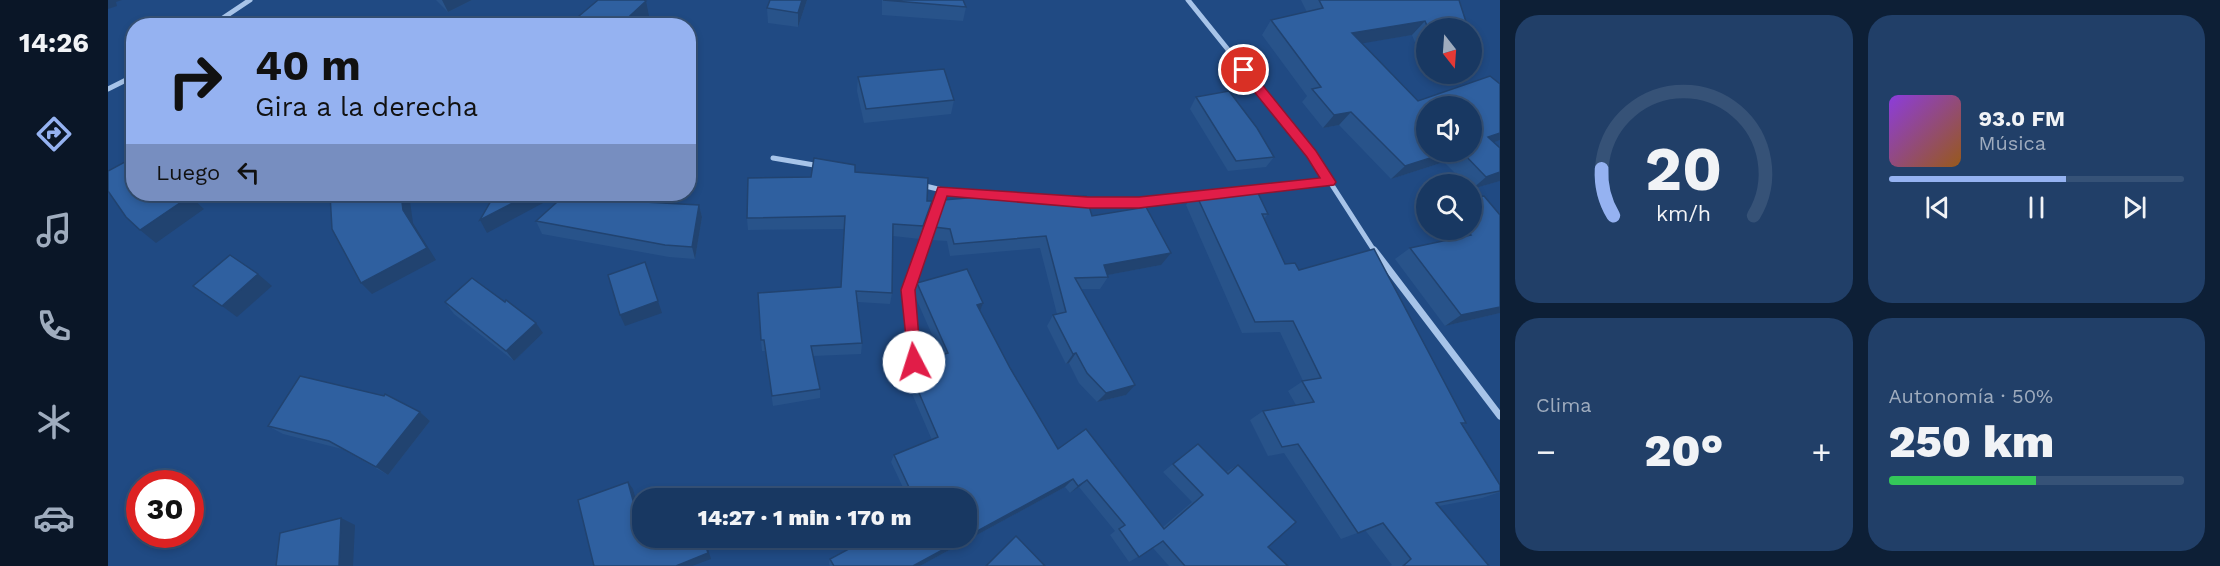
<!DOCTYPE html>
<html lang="es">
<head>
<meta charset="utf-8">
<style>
	:root { --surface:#183862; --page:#213f68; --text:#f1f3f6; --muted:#9facbe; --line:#365277; --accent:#95b2f1 }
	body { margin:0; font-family:"Work Sans",sans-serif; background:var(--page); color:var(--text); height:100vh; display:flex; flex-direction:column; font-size:22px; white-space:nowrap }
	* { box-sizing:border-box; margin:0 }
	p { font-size:20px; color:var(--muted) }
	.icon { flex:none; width:33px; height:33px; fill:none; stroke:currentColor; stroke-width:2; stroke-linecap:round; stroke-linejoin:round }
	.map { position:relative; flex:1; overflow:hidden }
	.panel { display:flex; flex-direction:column; gap:15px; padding:15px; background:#0d1f36; width:720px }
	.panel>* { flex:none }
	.guide { position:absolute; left:18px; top:18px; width:570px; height:183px; border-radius:24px; box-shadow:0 3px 9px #0003,0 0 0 2px var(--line); background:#95b2f1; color:#111; overflow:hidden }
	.needle { width:39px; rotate:163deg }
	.tools { position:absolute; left:1308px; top:18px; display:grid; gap:12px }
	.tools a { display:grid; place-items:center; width:66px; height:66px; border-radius:50%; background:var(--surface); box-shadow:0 3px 9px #0003,0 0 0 2px var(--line); font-size:30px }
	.speed { position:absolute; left:18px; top:470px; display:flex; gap:12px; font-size:30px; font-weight:700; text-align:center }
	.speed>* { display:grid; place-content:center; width:78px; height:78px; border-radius:50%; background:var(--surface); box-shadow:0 3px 9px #0003,0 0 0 2px var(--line); line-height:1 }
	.speed .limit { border:9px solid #d22; background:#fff; color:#111 }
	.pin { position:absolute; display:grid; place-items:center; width:51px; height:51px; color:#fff; margin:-26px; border:3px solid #fff; border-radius:50%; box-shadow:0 2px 6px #0007 }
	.me { position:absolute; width:66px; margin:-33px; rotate:355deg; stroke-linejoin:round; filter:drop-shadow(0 0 4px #0008) }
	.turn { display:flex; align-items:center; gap:21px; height:126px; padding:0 30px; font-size:27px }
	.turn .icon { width:78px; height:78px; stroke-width:2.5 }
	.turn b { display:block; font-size:42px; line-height:51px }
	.then { display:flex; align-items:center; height:57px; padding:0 30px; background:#0003; gap:12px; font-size:22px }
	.big { font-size:45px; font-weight:800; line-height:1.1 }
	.panel .widget { flex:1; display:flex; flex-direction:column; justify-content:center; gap:9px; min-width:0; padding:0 21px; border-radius:24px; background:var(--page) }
	.panel .dial { align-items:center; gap:0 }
	.dial svg { height:156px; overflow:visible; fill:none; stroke:var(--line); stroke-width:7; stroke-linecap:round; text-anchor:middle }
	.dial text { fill:var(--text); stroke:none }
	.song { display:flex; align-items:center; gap:18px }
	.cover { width:72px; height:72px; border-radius:9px; background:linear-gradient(135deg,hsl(270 70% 55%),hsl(30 70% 35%)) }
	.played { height:6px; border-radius:3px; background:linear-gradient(90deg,var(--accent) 60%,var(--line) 60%) }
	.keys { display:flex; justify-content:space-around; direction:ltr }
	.heat { display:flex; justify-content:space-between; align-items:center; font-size:33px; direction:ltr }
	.charge { height:9px; border-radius:4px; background:linear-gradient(90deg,#34c759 50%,var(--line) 0) }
	.panel .tiles { flex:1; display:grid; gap:15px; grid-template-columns:repeat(2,1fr) }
	.trip { position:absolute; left:524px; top:488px; width:345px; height:60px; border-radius:24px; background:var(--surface); box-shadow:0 3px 9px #0003,0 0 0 2px var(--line); font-weight:800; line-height:60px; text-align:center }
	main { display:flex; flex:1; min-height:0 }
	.dock { display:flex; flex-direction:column; width:108px; justify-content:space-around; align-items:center; background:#0a1627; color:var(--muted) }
	.dock .icon { width:42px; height:42px }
	.dock .on { color:var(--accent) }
	.dock b { font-size:27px; color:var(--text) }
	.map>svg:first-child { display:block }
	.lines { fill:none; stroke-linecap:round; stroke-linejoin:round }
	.minor-far1 { stroke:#a7c4e9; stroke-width:5 }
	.minor { stroke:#a7c4e9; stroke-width:7 }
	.wall { fill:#28538a; fill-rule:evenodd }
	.shaded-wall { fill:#214370 }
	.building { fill:#2f60a0; stroke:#214370; stroke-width:1.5 }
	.route { fill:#e11d48; stroke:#92132f; stroke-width:1.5 }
</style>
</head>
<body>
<main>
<nav class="dock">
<b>14:26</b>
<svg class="icon on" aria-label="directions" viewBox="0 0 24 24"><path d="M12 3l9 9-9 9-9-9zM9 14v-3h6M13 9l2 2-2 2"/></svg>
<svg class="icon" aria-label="music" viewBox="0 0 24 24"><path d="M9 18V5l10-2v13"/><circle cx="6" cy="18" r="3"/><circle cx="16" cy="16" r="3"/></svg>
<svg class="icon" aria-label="phone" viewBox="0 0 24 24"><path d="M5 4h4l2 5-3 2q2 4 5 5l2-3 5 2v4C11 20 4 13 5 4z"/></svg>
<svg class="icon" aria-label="climate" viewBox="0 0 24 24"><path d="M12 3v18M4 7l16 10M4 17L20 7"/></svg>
<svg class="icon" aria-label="car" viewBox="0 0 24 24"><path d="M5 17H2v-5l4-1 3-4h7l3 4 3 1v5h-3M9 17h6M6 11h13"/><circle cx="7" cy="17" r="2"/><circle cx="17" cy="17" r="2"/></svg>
</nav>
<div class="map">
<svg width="1392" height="566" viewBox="0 0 1392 566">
	<rect width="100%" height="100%" fill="#204a83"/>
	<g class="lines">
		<!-- minor-far1 -->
		<g class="minor-far1">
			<polyline points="1080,0 1204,154 1267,252"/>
			<polyline points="103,26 142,0"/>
			<polyline points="0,89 26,76"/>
			<polyline points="665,158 712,166"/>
			<polyline points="813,185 834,190 949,199"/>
			<polyline points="1142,190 1221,182"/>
			<polyline points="974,202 1031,202 1090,196"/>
			<polyline points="813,252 834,190"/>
		</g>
		<!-- minor -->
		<g class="minor">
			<polyline points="1266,250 1392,416"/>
			<polyline points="806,362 800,290 814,250"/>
		</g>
	</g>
	<!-- wall -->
	<g class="wall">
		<polygon points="328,0 364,0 340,12"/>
		<polygon points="699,0 690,27 660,23 659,8"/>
		<polygon points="774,0 855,0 858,7 855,21 774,15"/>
		<path d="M1193,0H1351L1360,28H1318V46L1308,45L1304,35L1254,43L1310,101L1382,76L1392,84V140L1386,142L1392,148V181L1364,189V184H1358L1336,162L1283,179L1231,125L1215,128L1194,102L1199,96L1154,35L1163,20L1199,12ZM1318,106H1364V152H1318Z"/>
		<polygon points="471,16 541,16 530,26 474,26"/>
		<polygon points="750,77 846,100 843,114 756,123 749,91"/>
		<polygon points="1088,97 1166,157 1158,167 1120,171 1082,109"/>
		<polygon points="703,177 819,201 824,201 821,214 812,239 785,236 784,293 782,304 750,302 754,343 753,354 705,356 712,389 712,398 665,406 657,351 654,351 653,340 733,287 736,229 640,230 639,218"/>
		<polygon points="1087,192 1160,214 1156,219 1177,264 1191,270 1358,423 1354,425 1392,485 1392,492 1374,498 1331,506 1381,566 1282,566 1284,565 1257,530 1233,539 1176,453 1160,456 1142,420 1155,411 1188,405 1180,391 1195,381 1172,332 1134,333 1078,205"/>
		<polygon points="458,194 514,194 511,200 591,205 594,217 587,259 561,257 434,234 428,221"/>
		<polygon points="897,200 984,216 1053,265 999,275 1000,277 992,289 974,289 1018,395 989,402 971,383 961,363 958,364 939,326 945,315 949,314 932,248 842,256 839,241 822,240 826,227"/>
		<polygon points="1334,230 1364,230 1392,313 1337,326 1287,259 1302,248 1342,239"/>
		<polygon points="809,283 875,303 872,310 902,368 950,449 1055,527 1084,502 1055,472 1079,452 1090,444 1118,472 1130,465 1160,547 1180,566 1061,566 1045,548 1021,562 1002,535 1007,531 971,487 962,493 957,487 812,566 722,566 721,564 722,559 858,498 800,498 783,462 786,455 824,440 796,375 799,365 833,355 806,294"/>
		<polygon points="337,302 435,333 406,361 346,314"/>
		<polygon points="312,412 322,421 280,475 234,449 175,434 160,426"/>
	</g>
	<!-- shaded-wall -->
	<g class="shaded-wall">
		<polygon points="0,0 14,0 8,2 9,6 0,9"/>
		<polygon points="334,0 364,0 340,12"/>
		<polygon points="694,0 699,0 690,27 690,13"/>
		<polygon points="538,1 541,16 530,26 511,26"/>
		<polygon points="1317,21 1304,35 1233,47 1244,33"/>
		<polygon points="1243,112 1231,125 1215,128 1226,115"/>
		<polygon points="1392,133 1392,140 1365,150 1380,137"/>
		<polygon points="1341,152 1347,152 1336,162 1283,179 1297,166"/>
		<polygon points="1392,172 1392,181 1364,189 1378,177"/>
		<polygon points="293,194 301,194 305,223 328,260 264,294 253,283 295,210"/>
		<polygon points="422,194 450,194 450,195 379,233 372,220"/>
		<polygon points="504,194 514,194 506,213 501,200"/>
		<polygon points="82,196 96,209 48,243 32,230"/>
		<polygon points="824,201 821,214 812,239 815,226"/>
		<polygon points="591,205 594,217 587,259 584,247"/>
		<polygon points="1063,253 1053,265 989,277 996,265"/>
		<polygon points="150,274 164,286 129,317 114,306"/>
		<polygon points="550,301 554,313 517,326 512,315"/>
		<polygon points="875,303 871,314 869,305"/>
		<polygon points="1392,307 1392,313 1337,326 1353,315"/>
		<polygon points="428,323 435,333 406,361 398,351"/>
		<polygon points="968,353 961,363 958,364 965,354"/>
		<polygon points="1027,385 1018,395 989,402 998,393"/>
		<polygon points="312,412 322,421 280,475 268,467"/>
		<polygon points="965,479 957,487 812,566 805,566"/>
		<polygon points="979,480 971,487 962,493 970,486"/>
		<polygon points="520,482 525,489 534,523 534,529 532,526"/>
		<polygon points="233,518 247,525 245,566 231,566"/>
		<polygon points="614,537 631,537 600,549 603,559 584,566 568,566 597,544"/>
	</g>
	<!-- building -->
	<g class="building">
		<polygon points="490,0 536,0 538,1 511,26 490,26 471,16"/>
		<polygon points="662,0 694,0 690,13 659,8"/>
		<polygon points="775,0 855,0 858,7"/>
		<polygon points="1211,0 1351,0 1360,28 1320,28 1317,21 1244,33 1310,101 1382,76 1392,84 1392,133 1380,137 1392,148 1392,172 1378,177 1354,152 1364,152 1364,106 1318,106 1318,152 1341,152 1297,166 1243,112 1226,115 1204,89 1213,87 1163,20 1215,8"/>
		<polygon points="836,69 846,100 758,109 750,77"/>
		<polygon points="1121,91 1149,128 1166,157 1128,161 1088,97"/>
		<polygon points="26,157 26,194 79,194 82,196 32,230 18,217 0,191 0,171"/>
		<polygon points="706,158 747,165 747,172 820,178 819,201 824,201 815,226 785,224 784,293 748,291 754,343 703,346 712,389 664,396 656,340 653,340 650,293 733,287 737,216 639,218 640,178 703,177"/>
		<polygon points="1147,187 1160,214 1154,214 1177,264 1187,263 1191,270 1266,249 1358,423 1353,423 1392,485 1392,491 1328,503 1381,566 1295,566 1303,559 1275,523 1250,533 1190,444 1174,447 1155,411 1206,402 1194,381 1213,378 1185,321 1147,322 1087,192"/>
		<polygon points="222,194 293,194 295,210 319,248 253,283 224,229"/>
		<polygon points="387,194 422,194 372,220"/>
		<polygon points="458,194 504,194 501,200 591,205 584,247 557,245 428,221"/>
		<polygon points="895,195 897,200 978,196 984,216 1038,207 1063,253 996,265 1000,277 967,278 1027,385 998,393 979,373 968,353 965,354 945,315 958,312 938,236 846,244 842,229 826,227 835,200"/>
		<polygon points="1376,196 1392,215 1392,307 1353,315 1302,248 1363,235 1359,230 1364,230 1364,198"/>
		<polygon points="122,255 150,274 114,306 85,286"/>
		<polygon points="537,262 550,301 512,315 500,275"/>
		<polygon points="859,269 875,303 869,305 902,368 950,449 978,429 1056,529 1095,495 1065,464 1090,444 1120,474 1130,465 1188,522 1160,547 1180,566 1077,566 1055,541 1031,557 1011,529 1017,525 979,480 970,486 965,479 805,566 726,566 722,559 763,537 858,537 858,498 806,498 786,455 830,437 799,365 840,353 809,283"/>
		<polygon points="364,278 397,302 398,300 428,323 398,351 337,302"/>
		<polygon points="192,376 276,396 277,394 312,412 268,467 221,441 160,426"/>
		<polygon points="520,482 532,526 534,525 534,537 614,537 597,544 600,553 568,566 486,566 470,500"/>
		<polygon points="233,518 231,566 168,566 172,533"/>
		<polygon points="908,536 937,566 878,566"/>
	</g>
	<!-- route -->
	<polygon class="route" points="1136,66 1140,67 1208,151 1228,182 1226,185 1031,208 980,208 839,196 807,290 813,362 811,366 806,368 801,366 793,290 830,187 980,197 1031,197 1212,178 1199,157 1131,73 1130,70"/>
</svg>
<div class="tools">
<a><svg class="needle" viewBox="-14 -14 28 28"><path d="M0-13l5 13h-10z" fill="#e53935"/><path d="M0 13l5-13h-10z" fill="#9facbe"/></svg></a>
<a><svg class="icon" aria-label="sound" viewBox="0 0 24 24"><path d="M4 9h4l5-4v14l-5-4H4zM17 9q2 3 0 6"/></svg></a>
<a><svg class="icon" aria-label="search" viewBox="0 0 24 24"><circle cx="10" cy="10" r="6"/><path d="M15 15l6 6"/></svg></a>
</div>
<div class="speed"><div class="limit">30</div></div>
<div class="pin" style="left:1136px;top:70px;background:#d93025"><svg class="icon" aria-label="arrive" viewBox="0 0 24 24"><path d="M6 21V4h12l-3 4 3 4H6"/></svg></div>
<svg class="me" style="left:806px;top:362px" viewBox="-20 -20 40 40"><circle r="19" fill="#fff"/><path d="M0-13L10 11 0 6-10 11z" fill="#e11d48"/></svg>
<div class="trip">14:27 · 1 min · 170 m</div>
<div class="guide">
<div class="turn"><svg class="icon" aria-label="right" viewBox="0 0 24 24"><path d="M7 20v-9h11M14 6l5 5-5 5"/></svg><div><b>40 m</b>Gira a la derecha</div></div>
<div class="then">Luego<svg class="icon" aria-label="left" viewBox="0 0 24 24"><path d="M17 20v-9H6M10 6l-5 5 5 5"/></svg></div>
</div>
</div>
<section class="panel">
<div class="tiles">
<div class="widget dial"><svg viewBox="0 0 100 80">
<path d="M14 69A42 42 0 1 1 86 69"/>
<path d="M14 69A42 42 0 0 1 8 45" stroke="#95b2f1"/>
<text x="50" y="56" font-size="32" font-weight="700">20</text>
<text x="50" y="72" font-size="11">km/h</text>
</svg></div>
<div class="widget">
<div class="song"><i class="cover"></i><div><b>93.0 FM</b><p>Música</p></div></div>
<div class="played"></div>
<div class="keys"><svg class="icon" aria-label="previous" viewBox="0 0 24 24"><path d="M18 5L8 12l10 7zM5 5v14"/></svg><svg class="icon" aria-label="pause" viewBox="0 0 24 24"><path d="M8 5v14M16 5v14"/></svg><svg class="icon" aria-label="next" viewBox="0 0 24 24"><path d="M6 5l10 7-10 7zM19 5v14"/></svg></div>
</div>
<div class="widget"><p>Clima</p>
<div class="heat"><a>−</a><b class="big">20°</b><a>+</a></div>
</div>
<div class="widget"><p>Autonomía · 50%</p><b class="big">250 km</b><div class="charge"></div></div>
</div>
</section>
</main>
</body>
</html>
